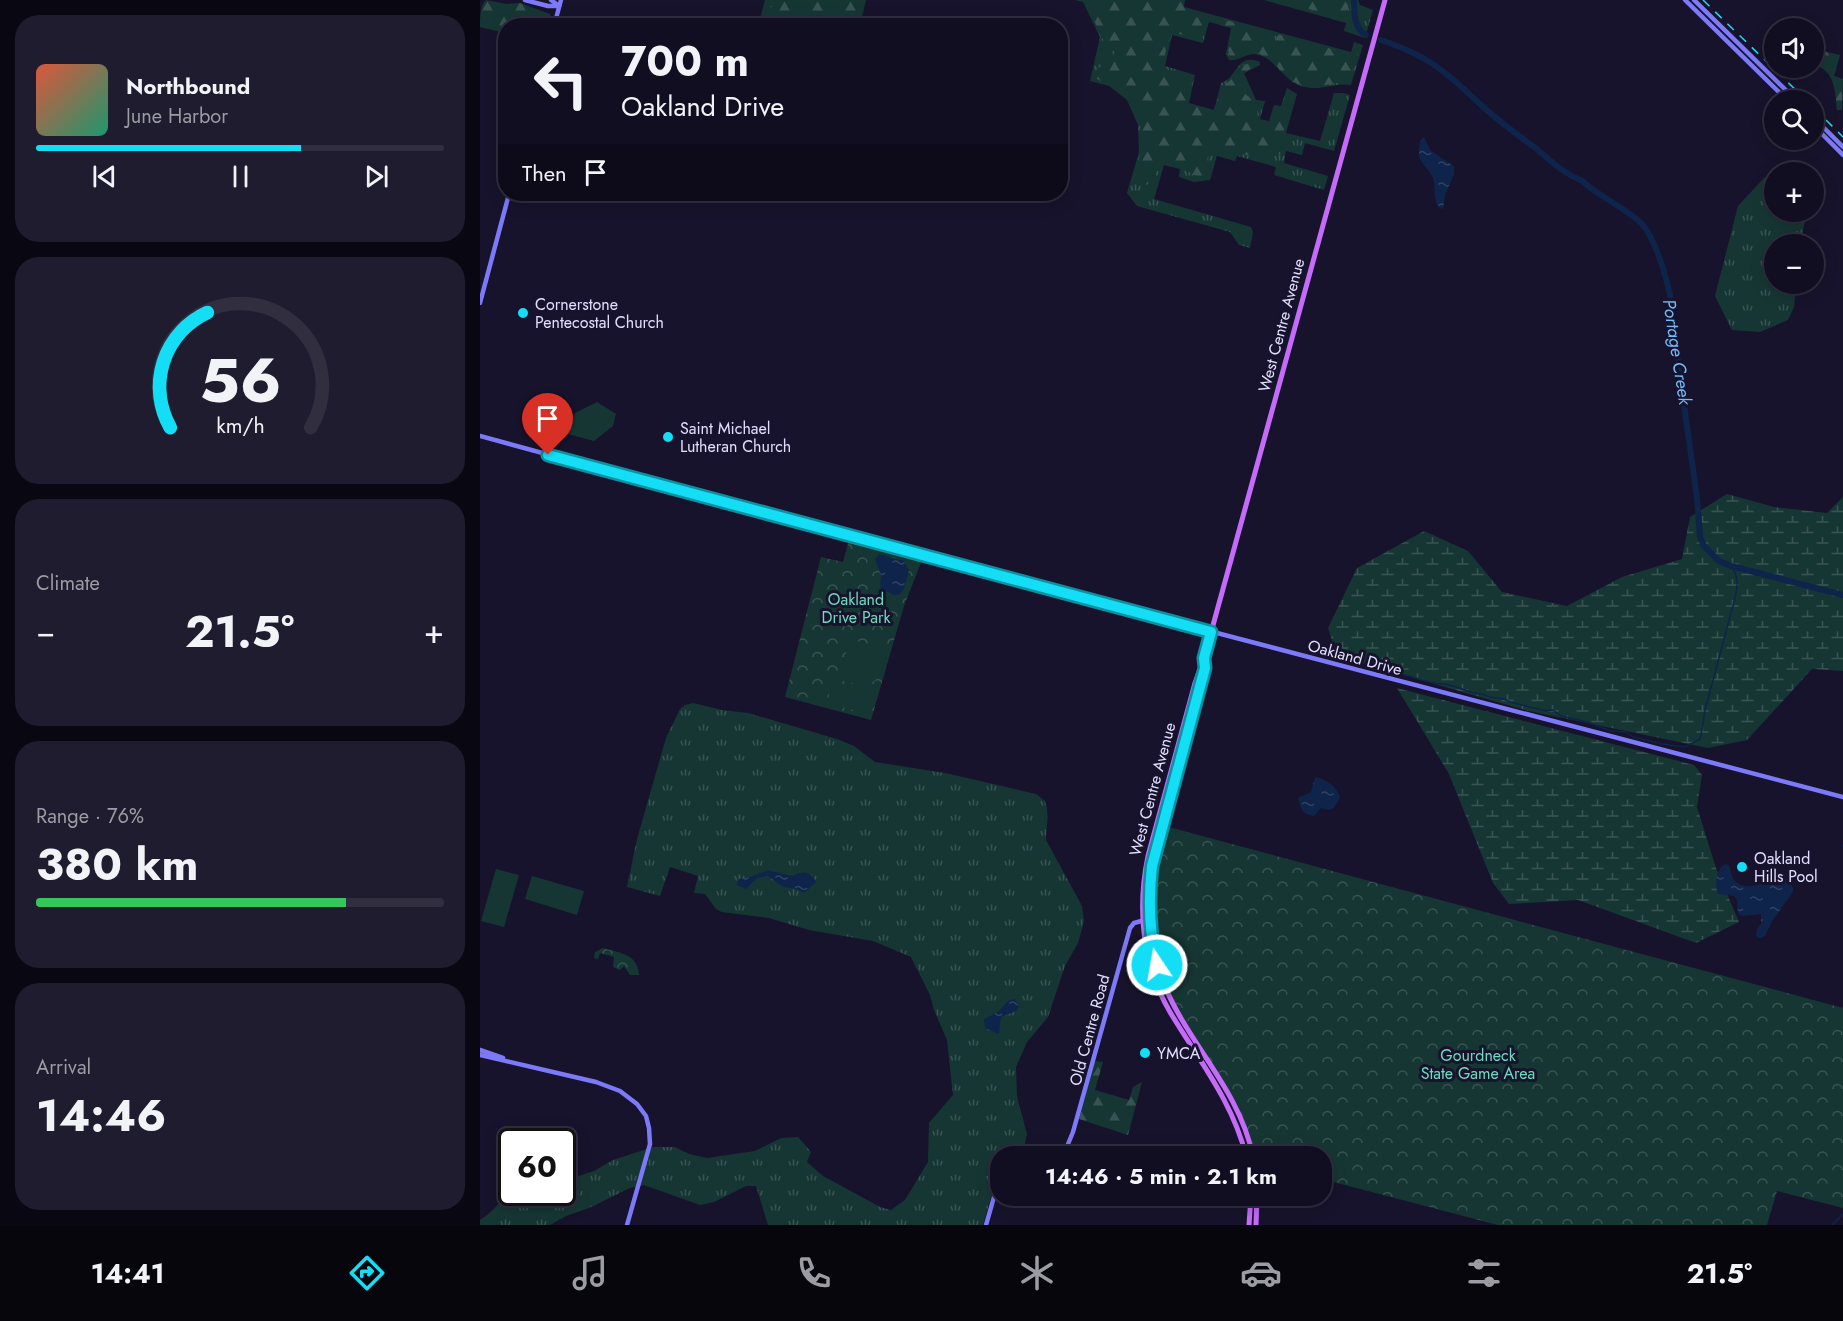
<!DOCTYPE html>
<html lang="en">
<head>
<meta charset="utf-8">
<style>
	:root { --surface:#110e21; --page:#1e1c2e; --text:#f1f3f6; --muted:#9c9ca5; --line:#302e3f; --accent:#14def5 }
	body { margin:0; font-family:Jost,sans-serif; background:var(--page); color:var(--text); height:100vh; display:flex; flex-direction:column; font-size:22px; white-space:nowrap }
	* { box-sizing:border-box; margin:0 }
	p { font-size:20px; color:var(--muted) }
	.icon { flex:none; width:33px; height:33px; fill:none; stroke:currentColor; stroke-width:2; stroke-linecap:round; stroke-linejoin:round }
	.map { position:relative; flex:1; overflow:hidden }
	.details { display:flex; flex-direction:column; gap:15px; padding:15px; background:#090812; width:480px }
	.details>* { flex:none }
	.banner { position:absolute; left:18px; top:18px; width:570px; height:183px; border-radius:24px; box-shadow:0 3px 15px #0003,0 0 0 2px var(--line); background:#110e21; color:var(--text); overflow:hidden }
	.fabs { position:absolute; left:1284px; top:18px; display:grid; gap:12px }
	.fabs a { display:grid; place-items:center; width:60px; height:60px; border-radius:50%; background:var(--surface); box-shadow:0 3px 15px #0003,0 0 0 2px var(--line); font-size:30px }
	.speed { position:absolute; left:18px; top:1128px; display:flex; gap:12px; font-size:30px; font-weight:700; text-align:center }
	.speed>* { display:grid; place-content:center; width:78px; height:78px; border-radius:50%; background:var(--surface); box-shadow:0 3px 15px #0003,0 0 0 2px var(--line); line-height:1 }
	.speed .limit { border:3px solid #111; border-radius:9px; background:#fff; color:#111 }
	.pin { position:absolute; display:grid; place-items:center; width:51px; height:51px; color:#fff; margin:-62px -26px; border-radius:50% 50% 50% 0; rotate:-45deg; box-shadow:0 0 6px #0007 }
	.pin .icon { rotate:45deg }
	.me { position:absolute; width:66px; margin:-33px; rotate:348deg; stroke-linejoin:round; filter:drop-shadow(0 0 4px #0008) }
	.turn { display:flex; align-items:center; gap:21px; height:126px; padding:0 24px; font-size:27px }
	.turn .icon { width:78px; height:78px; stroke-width:2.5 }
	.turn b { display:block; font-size:42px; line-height:51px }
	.then { display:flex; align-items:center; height:57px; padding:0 24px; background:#0003; gap:12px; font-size:22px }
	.big { font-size:45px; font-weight:700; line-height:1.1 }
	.details .tile { flex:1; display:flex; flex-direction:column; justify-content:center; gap:9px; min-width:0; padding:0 21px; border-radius:24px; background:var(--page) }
	.details .dial { align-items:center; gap:0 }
	.dial svg { height:156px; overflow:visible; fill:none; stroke:var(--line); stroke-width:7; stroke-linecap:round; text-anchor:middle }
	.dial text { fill:var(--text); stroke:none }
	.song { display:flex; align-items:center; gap:18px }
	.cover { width:72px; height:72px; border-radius:9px; background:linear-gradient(135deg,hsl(10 70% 55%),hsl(160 70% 35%)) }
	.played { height:6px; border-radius:3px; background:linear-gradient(90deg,var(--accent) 65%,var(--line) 65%) }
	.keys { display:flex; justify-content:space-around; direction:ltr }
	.heat { display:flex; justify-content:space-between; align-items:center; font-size:33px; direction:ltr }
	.charge { height:9px; border-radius:4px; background:linear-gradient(90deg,#34c759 76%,var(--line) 0) }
	.trip { position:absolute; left:510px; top:1146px; width:342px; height:60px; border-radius:24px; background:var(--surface); box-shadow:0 3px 15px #0003,0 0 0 2px var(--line); font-weight:700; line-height:60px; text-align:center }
	.tabs { display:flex; height:96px; justify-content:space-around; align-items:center; background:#07060d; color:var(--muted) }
	.tabs .icon { width:42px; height:42px }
	.tabs .current { color:var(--accent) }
	.tabs b { font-size:27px; color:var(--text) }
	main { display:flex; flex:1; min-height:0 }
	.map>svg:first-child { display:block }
	.grass { fill:url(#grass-tufts) }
	.forest { fill:url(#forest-firs) }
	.wetland { fill:url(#wetland-marsh) }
	.park { fill:url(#park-crowns) }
	.pitch { fill:#163634 }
	.water { fill:url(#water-ripples) }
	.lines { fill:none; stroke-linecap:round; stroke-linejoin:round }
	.stream { stroke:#0e244a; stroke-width:1.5 }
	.river { stroke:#0e244a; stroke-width:6 }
	.secondary { stroke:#7d7af9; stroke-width:4.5 }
	.primary { stroke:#c46bf9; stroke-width:5 }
	.rail { stroke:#14def5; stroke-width:1.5; stroke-dasharray:9 8; stroke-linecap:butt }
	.route-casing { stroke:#0d909f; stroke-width:15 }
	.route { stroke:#14def5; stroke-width:10 }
	.poi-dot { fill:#14def5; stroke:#17132c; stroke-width:2 }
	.labels { text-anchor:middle; stroke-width:6; stroke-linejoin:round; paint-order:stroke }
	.poi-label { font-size:16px; fill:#e2dffe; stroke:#17132c; text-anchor:start }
	.street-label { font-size:16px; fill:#e2dffe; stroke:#17132c }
	.park-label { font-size:16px; fill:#6cddc0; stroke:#17132c }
	.water-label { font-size:18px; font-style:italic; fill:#72baf9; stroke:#17132c }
</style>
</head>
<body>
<main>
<section class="details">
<div class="tile">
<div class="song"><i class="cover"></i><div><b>Northbound</b><p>June Harbor</p></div></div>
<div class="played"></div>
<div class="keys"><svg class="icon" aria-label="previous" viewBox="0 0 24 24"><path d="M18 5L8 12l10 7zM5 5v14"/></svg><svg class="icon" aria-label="pause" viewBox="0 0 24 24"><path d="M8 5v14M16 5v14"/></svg><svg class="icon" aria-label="next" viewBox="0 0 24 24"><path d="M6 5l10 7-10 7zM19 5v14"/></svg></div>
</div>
<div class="tile dial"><svg viewBox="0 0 100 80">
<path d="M14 69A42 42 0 1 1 86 69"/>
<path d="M14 69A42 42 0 0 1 33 10" stroke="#14def5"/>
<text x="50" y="56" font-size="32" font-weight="700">56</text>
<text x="50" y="72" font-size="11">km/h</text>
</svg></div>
<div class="tile"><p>Climate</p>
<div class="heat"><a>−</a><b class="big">21.5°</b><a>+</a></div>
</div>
<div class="tile"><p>Range · 76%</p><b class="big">380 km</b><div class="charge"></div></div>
<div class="tile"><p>Arrival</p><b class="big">14:46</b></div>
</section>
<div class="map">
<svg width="1363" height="1225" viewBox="0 0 1363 1225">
	<defs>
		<pattern id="grass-tufts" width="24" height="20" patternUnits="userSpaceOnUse" patternTransform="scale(1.5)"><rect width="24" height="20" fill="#163634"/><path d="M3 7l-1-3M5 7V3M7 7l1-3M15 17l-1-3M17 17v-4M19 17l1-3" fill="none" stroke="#385352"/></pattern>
		<pattern id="forest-firs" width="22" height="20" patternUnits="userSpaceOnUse" patternTransform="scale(1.5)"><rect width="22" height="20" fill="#163634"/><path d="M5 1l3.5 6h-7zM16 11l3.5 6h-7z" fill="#385352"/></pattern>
		<pattern id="wetland-marsh" width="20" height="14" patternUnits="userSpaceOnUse" patternTransform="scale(1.5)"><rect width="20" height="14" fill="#163634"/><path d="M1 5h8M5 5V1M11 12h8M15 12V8" fill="none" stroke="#385352"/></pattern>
		<pattern id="park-crowns" width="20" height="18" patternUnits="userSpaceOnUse" patternTransform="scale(1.5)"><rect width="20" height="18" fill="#163634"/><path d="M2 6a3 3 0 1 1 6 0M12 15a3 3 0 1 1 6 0" fill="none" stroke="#385352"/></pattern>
		<pattern id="water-ripples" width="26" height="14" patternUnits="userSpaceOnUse" patternTransform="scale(1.5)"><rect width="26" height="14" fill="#0e244a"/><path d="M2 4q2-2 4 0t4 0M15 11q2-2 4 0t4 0" fill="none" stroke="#314365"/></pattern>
	</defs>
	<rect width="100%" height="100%" fill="#17132c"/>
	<!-- grass -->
	<g class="grass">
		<polygon points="285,0 386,0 380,25 278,26"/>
		<path d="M595,0H705L704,7L871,52L874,42L883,45L871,85C855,82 841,91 825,87C805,83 798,62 780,55C767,51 760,62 749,60L746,54L751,28L729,22L723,43L692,35L685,66L715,75L709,103L734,110L741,83C758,78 756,52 780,62V65L764,73L776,100L785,101L780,119L789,121L794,105L801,106L807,88L817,94L806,133L840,141L854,93H863L870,95L854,151L825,143L822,155L806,151L804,163L848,176L844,190L794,175L796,167L757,156L755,161L737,156L730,180L714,182L699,177L700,169L684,165L674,199L771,227L773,232L770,248L759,245L750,232L657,206L647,193L659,152L658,125L647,100L629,86L610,81L620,37L603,2Z"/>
		<polygon points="784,0 878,0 880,5 893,10 885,38 864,31 866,23"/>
		<polygon points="1285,177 1294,177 1294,212 1327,212 1320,244 1294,244 1294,284 1316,284 1314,307 1308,320 1280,332 1252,330 1235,296 1258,206"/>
		<path d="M213,703L242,710L268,713L357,739L374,746L395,762L465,773L556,794L565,801C570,817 566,824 566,840L602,906L604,922L598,943L585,966L568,1017L547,1042L536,1067L537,1097L547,1134L542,1156H520V1182L511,1197L503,1225H288L276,1186H266L234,1202L220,1205L164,1185L150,1188L109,1208L86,1216L70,1225H0V1220C13,1213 20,1200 31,1191L32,1192H82L83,1181L114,1171L133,1160L173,1147H195L209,1154L227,1158L275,1151L301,1138L318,1137L331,1152L327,1162L343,1176L400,1207L411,1210L425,1200L448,1162L449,1123L473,1095L467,1040L454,1010L450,995L431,957L393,941L329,930L289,918L242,912L236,909L225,894L214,893L218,876L190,867L180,896L147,887L157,839L186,738L200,709L205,705Z"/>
	</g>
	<!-- forest -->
	<g class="forest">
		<path d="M6,0L26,4L40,3L70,14L71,22L68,25L52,22L49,25L26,26L25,33L0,27C0,19 0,5 6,0Z"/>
		<polygon points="298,0 381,0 377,25 303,25 307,19 306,14 294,16 290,14 291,7"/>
		<path d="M601,0H671L684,3L691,0H704V8L720,13L726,18L725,34L719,40L700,34L692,35L688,41L683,64L686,69L704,74L711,78L708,104L729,111L734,110L742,86L750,81L760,66L771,63L773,67L763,74L767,88L764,93L778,105L777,119L782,123H789L804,102L811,98L813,103L803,132L804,135L812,136L813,140L800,154L782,151V153L794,157L793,162L759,153L732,152L728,156L726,170L723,177C709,177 704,162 683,163C673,170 675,187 661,185C658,182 657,182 656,177C655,170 659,161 660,154C664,136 660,111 648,97C639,87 626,86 616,78C612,66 624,67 632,61L635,50L625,44L608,7Z"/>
		<polygon points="797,0 870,0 867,10 858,15 851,15"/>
		<path d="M730,16L753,22L767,29L775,46H777L779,43L778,33L783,32L791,44L793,54L798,56H803L808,49L805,42L797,40V36L801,35L870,54L873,53L877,48L878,54L872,70L871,80L868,82C852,82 836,90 821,85C802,79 793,54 774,53C765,52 759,59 751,58L748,50L754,29L731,21Z"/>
		<path d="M1334,49L1360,55L1354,76L1363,79L1362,110H1357C1355,91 1355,70 1334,65Z"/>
		<polygon points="614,1061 623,1062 615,1090 649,1100 653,1087 662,1082 648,1135 599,1119"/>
	</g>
	<!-- wetland -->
	<g class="wetland">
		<polygon points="1247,494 1294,507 1347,513 1363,497 1363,671 1332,669 1267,740 1228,748 1049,711 857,656 848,628 877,568 944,531 988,551 1022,592 1087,606 1142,577 1202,559 1210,517"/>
		<polygon points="917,688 1214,765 1222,775 1217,807 1236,868 1259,922 1216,943 1098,900 1029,904 1013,883 969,774"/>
	</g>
	<!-- park -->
	<g class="park">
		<polygon points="369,540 442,560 424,606 391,720 305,697 341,557 363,562"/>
		<polygon points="681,825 1363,1008 1363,1208 1297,1191 1287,1225 1018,1225 842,1179 842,1156 771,1156 759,1113 688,996 674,962 667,889 673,853"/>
		<path d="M123,948C140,953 158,954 159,975H150L144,966L140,970L133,967L134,957L120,953L118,959L114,958L115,952Z"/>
	</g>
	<!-- pitch -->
	<g class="pitch">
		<polygon points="117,402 136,414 133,426 114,441 88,434 95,413"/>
		<path d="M373,640L406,649C405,682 391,691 360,680L368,644Z"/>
		<polygon points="352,683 390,693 384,713 347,703"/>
		<polygon points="16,869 39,875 24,927 1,921"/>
		<polygon points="52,876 104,891 97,915 45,899"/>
	</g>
	<!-- water -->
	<g class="water">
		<path d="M944,137L951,151L974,166V174L965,195L963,209L958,207C954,198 955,191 954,182C952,172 946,169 941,161C938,156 939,147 940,141Z"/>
		<polygon points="399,554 424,561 429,570 424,589 419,595 414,595 400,588 401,575 395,559"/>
		<path d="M835,777C846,779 856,786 860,797L854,808L848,810L841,808L834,816C822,814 821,809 818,798L831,792Z"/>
		<path d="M1245,864L1249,865C1251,871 1251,879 1257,883C1265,888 1278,887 1284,881C1288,877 1289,872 1296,872C1304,873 1309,881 1313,888V892L1292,921L1285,936L1280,938L1276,936L1277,929L1281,924V914L1262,916L1258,913L1257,900L1254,896L1238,894C1234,885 1236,869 1245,864Z"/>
		<path d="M288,870L312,876C322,871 331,870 336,882L324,893L317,889L303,887L288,876L277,878L266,889L256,885L259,879L270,877Z"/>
		<polygon points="535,999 539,1007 536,1011 521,1017 519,1034 505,1028 504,1019 518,1012 529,1000"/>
	</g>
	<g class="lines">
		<!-- stream -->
		<g class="stream">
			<path d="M889,665L957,684C972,682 987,694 1003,694C1010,700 1023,696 1030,702L1066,711L1073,710L1081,716L1107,722L1131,731L1146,732L1153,737L1182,744L1205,747L1220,739C1222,732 1224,717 1225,710L1255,598C1258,585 1259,577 1251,566"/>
			<polyline points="1363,845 1363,847"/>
			<polyline points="1352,1225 1363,1214"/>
		</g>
		<!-- river -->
		<g class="river">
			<path d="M874,0C874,13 874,28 886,35"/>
			<path d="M901,40C918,46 936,53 951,63C969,74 985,90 1000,104C1018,121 1038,135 1058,150C1073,163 1084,174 1103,181C1107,188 1135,203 1144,210C1150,214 1157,219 1162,224C1178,242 1195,302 1193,325L1217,498L1220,537L1224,546L1239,561L1251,566L1363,595"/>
		</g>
		<!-- secondary -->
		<g class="secondary">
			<polyline points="45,0 68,6 79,6"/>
			<polyline points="71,0 79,6"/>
			<polyline points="1205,0 1307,100"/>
			<polyline points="1214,0 1316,100"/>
			<polyline points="74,26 81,0"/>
			<polyline points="1334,118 1363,147"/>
			<polyline points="1334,126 1363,155"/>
			<polyline points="0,303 29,194"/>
			<polyline points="0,436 371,537 380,541 382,540 1363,797"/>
			<polyline points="0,1050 23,1058"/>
			<polyline points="0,1055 116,1082 140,1091 157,1104 166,1116 169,1128 170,1144 147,1225"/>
			<polyline points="580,1156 586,1149 593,1132 650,928 654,923 665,920"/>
			<polyline points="506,1225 514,1197 520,1186"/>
		</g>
		<!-- primary -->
		<g class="primary">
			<path d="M725,660V668L672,866C667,905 668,942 682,979C706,1043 758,1086 773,1156"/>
			<path d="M766,1156C753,1102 718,1059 690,1012C662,964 657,909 668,856L715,683L724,658L905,0"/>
			<polyline points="769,1225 771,1196"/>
			<polyline points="776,1225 777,1196"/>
		</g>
		<!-- rail -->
		<g class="rail">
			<polyline points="1223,0 1326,100"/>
			<polyline points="1334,108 1363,137"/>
		</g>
	</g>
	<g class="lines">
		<!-- route casing -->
		<g class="route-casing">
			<path id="route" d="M68,455L731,632L724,658L725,668L672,866C668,901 669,931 677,965"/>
		</g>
		<!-- route -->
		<use href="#route" class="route"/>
	</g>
	<!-- markers -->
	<g class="poi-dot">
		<circle cx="43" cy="313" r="6"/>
		<circle cx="188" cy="437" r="6"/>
		<circle cx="1262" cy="867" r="6"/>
		<circle cx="665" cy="1053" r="6"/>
	</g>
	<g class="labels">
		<!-- poi labels -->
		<g class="poi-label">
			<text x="55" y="310">Cornerstone<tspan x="55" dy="18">Pentecostal Church</tspan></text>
			<text x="200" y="434">Saint Michael<tspan x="200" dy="18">Lutheran Church</tspan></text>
			<text x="1274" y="864">Oakland<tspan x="1274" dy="18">Hills Pool</tspan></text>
			<text x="677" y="1059">YMCA</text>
		</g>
		<!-- street labels -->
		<g class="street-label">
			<text transform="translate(801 325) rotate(-75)" y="6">West Centre Avenue</text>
			<text transform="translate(875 657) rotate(15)" y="6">Oakland Drive</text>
			<text transform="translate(672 789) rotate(-75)" y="6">West Centre Avenue</text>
			<text transform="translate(609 1030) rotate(-75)" y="6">Old Centre Road</text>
		</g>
		<!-- park labels -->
		<g class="park-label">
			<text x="376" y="605">Oakland<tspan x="376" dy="18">Drive Park</tspan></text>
			<text x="998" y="1061">Gourdneck<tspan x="998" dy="18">State Game Area</tspan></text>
		</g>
		<!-- water labels -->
		<g class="water-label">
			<text transform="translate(1197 352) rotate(81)" y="6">Portage Creek</text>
		</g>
	</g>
</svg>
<div class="fabs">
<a><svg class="icon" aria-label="sound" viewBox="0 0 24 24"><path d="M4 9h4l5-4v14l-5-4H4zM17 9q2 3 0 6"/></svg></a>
<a><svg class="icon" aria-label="search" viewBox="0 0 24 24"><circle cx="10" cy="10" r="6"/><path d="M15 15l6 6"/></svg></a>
<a>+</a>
<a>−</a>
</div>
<div class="speed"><div class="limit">60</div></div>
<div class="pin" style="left:68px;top:455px;background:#d93025"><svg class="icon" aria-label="arrive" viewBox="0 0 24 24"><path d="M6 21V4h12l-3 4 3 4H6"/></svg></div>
<svg class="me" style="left:677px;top:965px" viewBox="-20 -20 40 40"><circle r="17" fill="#14def5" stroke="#fff" stroke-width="3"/><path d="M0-11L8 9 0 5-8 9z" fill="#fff"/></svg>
<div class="trip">14:46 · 5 min · 2.1 km</div>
<div class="banner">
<div class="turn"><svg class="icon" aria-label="left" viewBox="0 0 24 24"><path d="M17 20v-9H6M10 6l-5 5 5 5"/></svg><div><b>700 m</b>Oakland Drive</div></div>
<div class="then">Then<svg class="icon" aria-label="arrive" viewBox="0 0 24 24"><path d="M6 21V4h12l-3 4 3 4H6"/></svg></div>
</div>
</div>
</main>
<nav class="tabs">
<b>14:41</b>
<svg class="icon current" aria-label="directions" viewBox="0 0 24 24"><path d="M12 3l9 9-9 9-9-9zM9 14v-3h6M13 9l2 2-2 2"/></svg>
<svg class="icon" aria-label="music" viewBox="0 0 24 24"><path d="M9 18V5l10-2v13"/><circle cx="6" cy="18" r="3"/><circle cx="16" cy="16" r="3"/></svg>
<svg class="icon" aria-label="phone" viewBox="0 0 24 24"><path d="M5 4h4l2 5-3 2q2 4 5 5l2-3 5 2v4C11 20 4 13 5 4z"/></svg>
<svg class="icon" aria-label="climate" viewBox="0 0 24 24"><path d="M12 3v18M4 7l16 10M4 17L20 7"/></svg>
<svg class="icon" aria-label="car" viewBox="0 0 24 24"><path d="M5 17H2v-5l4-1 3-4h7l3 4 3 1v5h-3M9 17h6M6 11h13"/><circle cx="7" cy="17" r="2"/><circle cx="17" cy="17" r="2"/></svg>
<svg class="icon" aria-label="filters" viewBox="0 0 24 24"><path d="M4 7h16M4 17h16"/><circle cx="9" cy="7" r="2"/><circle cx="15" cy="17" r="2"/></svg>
<b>21.5°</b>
</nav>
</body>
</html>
